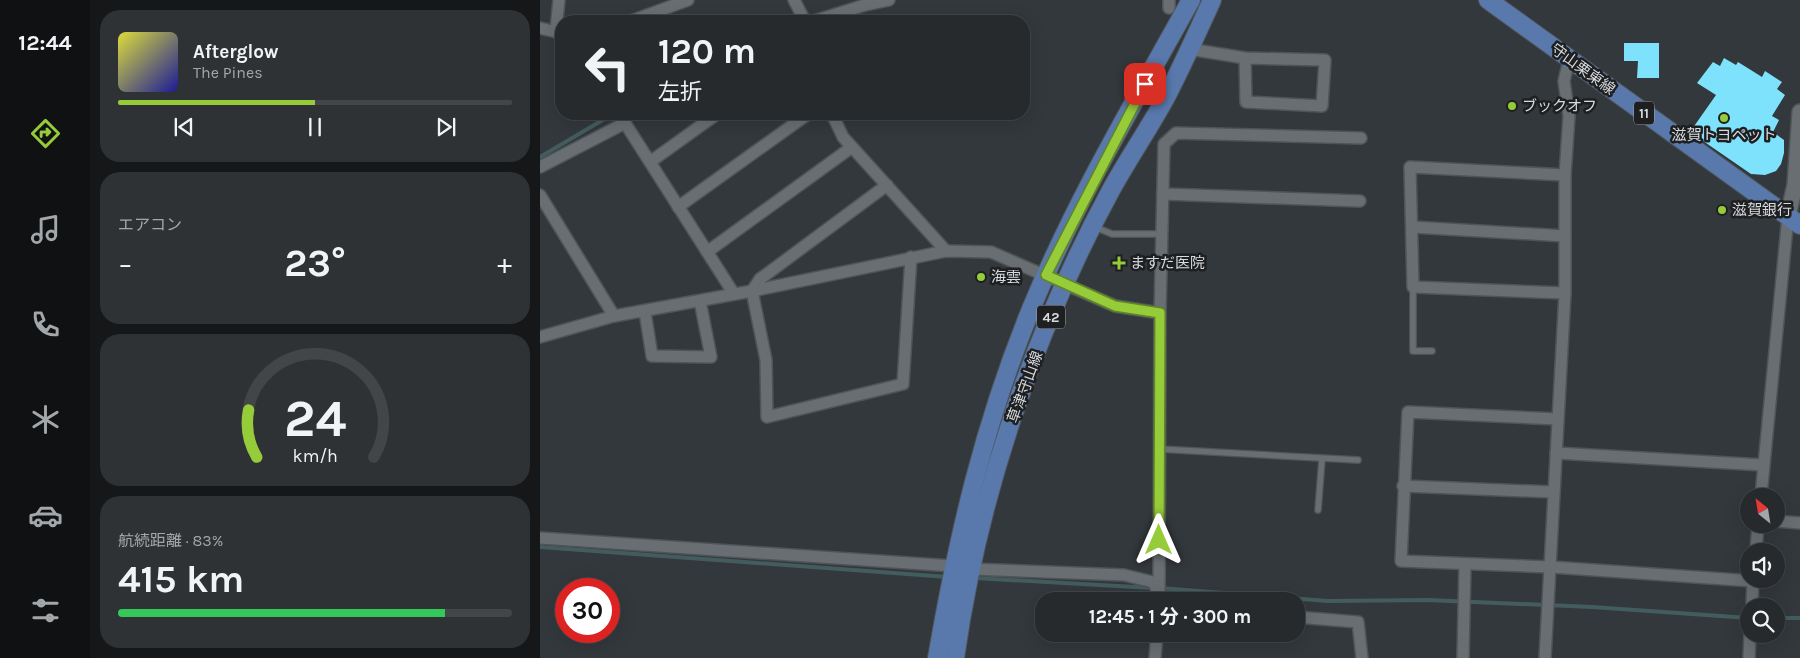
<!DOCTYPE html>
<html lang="ja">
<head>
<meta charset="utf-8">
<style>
	:root { --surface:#262a2d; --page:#2e3235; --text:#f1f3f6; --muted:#a4a7aa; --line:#424649; --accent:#96cc3a }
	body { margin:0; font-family:Karla,"Noto Sans JP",sans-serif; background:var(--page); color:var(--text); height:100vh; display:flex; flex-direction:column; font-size:19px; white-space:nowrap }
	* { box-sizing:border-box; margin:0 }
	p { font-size:16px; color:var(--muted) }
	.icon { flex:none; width:28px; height:28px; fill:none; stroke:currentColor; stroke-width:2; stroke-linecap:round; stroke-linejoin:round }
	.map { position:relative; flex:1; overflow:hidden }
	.sheet { display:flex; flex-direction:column; gap:10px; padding:10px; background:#151719; width:450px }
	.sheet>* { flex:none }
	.guide { position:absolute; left:15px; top:15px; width:475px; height:105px; border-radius:20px; box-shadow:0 5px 20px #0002,0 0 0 1px var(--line); background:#262a2d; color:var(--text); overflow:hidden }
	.needle { width:32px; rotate:330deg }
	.buttons { position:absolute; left:1200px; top:488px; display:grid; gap:10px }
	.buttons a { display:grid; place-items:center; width:45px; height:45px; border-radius:50%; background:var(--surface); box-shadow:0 5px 20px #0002,0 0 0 1px var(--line); font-size:25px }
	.speed { position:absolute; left:15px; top:578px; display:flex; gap:10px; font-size:25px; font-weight:700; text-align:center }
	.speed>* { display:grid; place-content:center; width:65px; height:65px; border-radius:50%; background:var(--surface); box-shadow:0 5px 20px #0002,0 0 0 1px var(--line); line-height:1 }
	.speed .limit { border:8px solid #d22; background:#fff; color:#111 }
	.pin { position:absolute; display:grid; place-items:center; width:42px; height:42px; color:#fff; margin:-21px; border-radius:10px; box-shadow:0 2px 8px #0006 }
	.me { position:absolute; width:55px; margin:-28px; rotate:0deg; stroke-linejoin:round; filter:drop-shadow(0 0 4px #0008) }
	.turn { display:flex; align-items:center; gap:18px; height:105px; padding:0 20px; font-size:22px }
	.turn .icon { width:65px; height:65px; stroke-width:2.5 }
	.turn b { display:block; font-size:35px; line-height:42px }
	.big { font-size:38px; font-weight:700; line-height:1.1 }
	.sheet .widget { flex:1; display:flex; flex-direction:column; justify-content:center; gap:8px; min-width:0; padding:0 18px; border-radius:20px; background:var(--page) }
	.sheet .dial { align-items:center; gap:0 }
	.dial svg { height:130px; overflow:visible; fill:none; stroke:var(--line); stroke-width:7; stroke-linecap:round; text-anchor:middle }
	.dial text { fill:var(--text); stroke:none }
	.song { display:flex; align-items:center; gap:15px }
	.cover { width:60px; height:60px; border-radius:8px; background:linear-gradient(135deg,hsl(60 70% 55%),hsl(240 70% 35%)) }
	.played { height:5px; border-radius:2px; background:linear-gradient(90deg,var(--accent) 50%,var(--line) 50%) }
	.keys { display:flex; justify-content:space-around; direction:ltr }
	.heat { display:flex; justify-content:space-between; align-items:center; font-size:28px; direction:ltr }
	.charge { height:8px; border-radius:4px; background:linear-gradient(90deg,#34c759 83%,var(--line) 0) }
	.trip { position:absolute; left:495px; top:592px; width:270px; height:50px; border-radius:20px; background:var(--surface); box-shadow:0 5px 20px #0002,0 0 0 1px var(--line); font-weight:700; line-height:50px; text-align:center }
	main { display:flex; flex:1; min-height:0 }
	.tab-bar { display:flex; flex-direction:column; width:90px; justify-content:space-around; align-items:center; background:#0f1112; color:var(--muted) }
	.tab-bar .icon { width:35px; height:35px }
	.tab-bar .selected { color:var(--accent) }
	.tab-bar b { font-size:22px; color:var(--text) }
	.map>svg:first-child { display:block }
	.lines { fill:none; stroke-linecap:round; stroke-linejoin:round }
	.stream { stroke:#435d5e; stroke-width:4 }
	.building { fill:#7ee2fc }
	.lane-casing { stroke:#4f5457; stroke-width:8 }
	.street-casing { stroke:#4f5457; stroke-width:14 }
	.secondary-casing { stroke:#4f5457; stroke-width:18 }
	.primary-casing { stroke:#4f5457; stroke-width:20 }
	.lane { stroke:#686e72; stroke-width:5.5 }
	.street { stroke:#686e72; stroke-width:11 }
	.secondary { stroke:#686e72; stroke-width:15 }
	.primary { stroke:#5979ad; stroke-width:18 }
	.route-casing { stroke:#628526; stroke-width:12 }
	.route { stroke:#96cc3a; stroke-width:9 }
	.poi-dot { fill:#96cc3a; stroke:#1d1f21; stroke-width:2 }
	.labels { text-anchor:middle; stroke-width:5; stroke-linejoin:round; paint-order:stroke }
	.shield { fill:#1d1f21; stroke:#a0a3a5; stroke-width:1 }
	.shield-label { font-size:14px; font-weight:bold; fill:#d8dbde }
	.street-label { font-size:15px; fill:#d8dbde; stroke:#1d1f21 }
	.poi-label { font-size:15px; fill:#d8dbde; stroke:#1d1f21; text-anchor:start }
</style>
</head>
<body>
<main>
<nav class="tab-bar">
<b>12:44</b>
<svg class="icon selected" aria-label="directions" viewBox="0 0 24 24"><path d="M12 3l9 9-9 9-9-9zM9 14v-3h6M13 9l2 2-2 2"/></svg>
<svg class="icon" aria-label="music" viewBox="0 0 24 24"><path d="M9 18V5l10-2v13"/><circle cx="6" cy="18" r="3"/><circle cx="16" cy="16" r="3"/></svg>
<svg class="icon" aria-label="phone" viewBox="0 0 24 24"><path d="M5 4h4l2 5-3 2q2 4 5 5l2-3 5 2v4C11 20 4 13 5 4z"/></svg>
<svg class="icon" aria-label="climate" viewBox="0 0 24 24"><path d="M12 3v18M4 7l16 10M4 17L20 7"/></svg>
<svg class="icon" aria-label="car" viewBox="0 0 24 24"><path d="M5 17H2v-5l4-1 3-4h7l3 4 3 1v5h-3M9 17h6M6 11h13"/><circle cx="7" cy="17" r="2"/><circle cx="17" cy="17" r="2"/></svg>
<svg class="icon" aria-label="filters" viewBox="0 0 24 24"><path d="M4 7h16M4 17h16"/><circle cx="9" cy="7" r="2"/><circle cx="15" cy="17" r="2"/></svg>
</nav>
<section class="sheet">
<div class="widget">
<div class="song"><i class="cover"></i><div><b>Afterglow</b><p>The Pines</p></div></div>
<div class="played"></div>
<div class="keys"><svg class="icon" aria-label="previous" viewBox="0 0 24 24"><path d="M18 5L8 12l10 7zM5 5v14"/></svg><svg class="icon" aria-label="pause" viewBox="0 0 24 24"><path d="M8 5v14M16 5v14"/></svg><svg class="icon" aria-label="next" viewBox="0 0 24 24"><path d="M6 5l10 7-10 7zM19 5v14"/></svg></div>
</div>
<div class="widget"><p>エアコン</p>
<div class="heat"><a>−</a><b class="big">23°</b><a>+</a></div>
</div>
<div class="widget dial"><svg viewBox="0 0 100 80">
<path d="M14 69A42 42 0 1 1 86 69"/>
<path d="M14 69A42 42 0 0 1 9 40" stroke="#96cc3a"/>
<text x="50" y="56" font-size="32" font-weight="700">24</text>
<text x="50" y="72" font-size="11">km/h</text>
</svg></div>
<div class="widget"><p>航続距離 · 83%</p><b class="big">415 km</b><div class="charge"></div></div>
</section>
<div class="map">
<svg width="1260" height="658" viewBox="0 0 1260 658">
	<rect width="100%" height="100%" fill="#33383c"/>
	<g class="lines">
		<!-- stream -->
		<g class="stream">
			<polyline points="0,157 66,118"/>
			<polyline points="0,547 408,577"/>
			<polyline points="435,578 613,588"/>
			<polyline points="620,588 788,601 888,600 1052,607 1209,618"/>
			<polyline points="1236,618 1260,618"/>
		</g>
	</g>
	<!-- building -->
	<g class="building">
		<polygon points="1084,43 1119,43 1119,78 1097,78 1098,61 1084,61"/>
		<polygon points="1184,58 1196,65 1198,62 1222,77 1225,71 1242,82 1237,89 1245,95 1232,116 1239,120 1233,132 1244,140 1244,153 1241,164 1236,171 1225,175 1211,174 1150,132 1176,95 1157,83 1173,62 1180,66"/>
	</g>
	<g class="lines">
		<!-- lane casing -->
		<g class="lane-casing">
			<g id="lane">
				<polyline points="555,227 572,234 621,234"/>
				<polyline points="873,287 873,351 892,351"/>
				<polyline points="619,449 818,460"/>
				<polyline points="778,510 782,459"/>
			</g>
		</g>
		<!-- street casing -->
		<g class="street-casing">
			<g id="street">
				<polyline points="254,0 265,21"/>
				<polyline points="629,8 629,0"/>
				<polyline points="91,21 148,0"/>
				<polyline points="274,21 325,5 349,0"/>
				<polyline points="0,28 21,33"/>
				<polyline points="16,30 19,0"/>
				<polyline points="649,49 705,58 785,60 782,106 706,102 705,58"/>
				<polyline points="292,114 303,137 406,251"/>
				<polyline points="110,162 177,114"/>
				<polyline points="0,167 85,123 194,294"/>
				<polyline points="1025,175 870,167 873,287 1025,293"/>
				<polyline points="347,185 220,279 212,291 226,360 227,417 363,384 371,257"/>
				<polyline points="623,194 820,201"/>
				<polyline points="0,195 74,316"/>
				<polyline points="138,207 268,114"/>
				<polyline points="872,227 1025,236"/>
				<polyline points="167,252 312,147"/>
				<polyline points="105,312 112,356 171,357 160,301"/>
				<polyline points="0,337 74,316 212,291 406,251 451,252 575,306 620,313"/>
				<polyline points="1018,419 868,412 861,561 1011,567 1213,581"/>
				<polyline points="1016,453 1223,465"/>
				<polyline points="863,486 1014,492"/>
				<polyline points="1221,496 1248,216"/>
				<polyline points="1236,521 1260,523"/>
				<polyline points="0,538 413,566 430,569 584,575 613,582 619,594"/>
				<polyline points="1216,551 1218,524"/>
				<polyline points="619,601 620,313 624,144 636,133 821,138"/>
				<polyline points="1212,606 1213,579"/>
				<polyline points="756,617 818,622 822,658"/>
				<polyline points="615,658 617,634"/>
				<polyline points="923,658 925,564"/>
				<polyline points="1005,658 1025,293 1025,175 1029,116 1024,81 1029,60"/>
				<polyline points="1209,658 1210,634"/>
			</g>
		</g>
		<!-- secondary casing -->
		<g class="secondary-casing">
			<polyline id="secondary" points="1248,216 1255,185 1260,112"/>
		</g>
		<!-- primary casing -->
		<g class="primary-casing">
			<g id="primary">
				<polyline points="948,0 1260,225"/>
				<path d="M397,658C418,536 444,424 491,309C535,202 595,101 651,0"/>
				<path d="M415,658C438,496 493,334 571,190C588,159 608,130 625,99C642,67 657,33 672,0"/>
			</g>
		</g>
		<!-- lane -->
		<use href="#lane" class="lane"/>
		<!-- street -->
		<use href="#street" class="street"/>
		<!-- secondary -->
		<use href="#secondary" class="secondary"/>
		<!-- primary -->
		<use href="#primary" class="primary"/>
	</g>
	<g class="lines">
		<!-- route casing -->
		<g class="route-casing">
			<polyline id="route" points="605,84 506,275 575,306 620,313 619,540"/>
		</g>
		<!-- route -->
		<use href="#route" class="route"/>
	</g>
	<!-- markers -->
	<g class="poi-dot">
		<circle cx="972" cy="106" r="5"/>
		<circle cx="1184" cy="118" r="5"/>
		<circle cx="1182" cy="210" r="5"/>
		<path d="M576.5 255.5h5v5h5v5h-5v5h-5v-5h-5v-5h5z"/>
		<circle cx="441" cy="277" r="5"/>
	</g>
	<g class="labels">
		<!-- shield labels -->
		<g class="shield">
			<rect x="1094" y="101.5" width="20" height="23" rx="4"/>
			<rect x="497" y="305.5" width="28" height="23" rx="4"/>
		</g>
		<g class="shield-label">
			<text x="1104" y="118">11</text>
			<text x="511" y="322">42</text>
		</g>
		<!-- street labels -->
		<g class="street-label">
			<text transform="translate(1043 69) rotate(36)" y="5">守山栗東線</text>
			<text transform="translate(485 387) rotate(-70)" y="5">草津守山線</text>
		</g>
		<!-- poi labels -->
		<g class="poi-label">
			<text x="982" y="111">ブックオフ</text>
			<text x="1184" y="140" text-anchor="middle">滋賀トヨペット</text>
			<text x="1192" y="215">滋賀銀行</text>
			<text x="590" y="268">ますだ医院</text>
			<text x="451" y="282">海雲</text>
		</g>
	</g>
</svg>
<div class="buttons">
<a><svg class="needle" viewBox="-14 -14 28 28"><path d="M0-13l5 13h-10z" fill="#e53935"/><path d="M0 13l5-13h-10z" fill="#a4a7aa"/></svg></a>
<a><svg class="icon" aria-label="sound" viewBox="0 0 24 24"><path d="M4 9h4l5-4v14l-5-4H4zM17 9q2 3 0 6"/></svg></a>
<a><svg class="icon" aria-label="search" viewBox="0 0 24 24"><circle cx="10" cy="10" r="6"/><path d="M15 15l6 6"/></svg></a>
</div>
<div class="speed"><div class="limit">30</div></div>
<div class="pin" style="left:605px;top:84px;background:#d93025"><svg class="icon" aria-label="arrive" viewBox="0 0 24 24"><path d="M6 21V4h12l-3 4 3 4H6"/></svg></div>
<svg class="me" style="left:619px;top:540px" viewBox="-20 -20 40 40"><path d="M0-17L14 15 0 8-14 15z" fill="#96cc3a" stroke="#fff" stroke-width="4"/></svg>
<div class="trip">12:45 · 1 分 · 300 m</div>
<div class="guide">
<div class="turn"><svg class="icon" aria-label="left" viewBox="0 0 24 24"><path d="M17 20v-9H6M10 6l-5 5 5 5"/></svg><div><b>120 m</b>左折</div></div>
</div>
</div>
</main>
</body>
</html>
